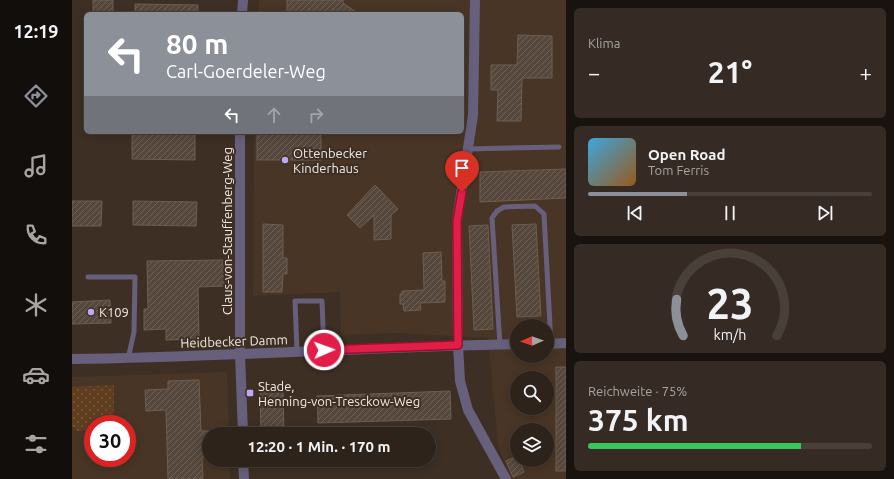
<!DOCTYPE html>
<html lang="de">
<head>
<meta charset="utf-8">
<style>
	:root { --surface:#2e231b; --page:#362b24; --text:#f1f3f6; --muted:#a7a4a3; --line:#49403a; --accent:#8c9099 }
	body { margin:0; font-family:Ubuntu,sans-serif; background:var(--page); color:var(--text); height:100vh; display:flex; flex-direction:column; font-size:15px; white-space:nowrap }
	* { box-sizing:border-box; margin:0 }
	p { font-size:13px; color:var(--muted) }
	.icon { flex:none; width:22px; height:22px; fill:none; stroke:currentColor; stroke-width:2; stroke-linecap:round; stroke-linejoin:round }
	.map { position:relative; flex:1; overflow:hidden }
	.details { display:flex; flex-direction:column; gap:8px; padding:8px; background:#19130f; width:328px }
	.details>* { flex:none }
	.guide { position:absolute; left:12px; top:12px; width:380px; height:122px; border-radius:6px; box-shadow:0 2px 10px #0003,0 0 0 1px var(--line); background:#8c9099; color:#fff; overflow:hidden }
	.needle { width:26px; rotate:268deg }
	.tools { position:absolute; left:438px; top:319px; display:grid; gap:8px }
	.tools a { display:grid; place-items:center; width:44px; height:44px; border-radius:50%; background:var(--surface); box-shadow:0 2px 10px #0003,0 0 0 1px var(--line); font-size:20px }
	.speed { position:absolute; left:12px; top:415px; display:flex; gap:8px; font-size:20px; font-weight:700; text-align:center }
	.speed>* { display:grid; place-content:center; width:52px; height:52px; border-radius:50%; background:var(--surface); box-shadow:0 2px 10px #0003,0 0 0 1px var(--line); line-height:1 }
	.speed .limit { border:6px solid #d22; background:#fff; color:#111 }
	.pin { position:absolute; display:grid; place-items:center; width:34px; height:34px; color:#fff; margin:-41px -17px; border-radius:50% 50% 50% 0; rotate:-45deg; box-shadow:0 0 4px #0007 }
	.pin .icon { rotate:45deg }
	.me { position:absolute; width:44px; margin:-22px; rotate:88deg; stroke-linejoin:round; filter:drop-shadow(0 0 3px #0008) }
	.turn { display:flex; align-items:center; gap:14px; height:84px; padding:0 16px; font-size:18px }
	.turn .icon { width:52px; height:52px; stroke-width:2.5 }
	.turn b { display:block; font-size:28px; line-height:34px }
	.lanes { display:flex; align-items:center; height:38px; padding:0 16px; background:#0003; justify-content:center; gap:20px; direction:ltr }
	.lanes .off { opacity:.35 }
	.big { font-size:30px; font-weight:700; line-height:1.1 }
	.details .tile { flex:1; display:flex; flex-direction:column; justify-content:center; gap:6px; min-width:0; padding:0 14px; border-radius:6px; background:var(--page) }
	.details .dial { align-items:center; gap:0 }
	.dial svg { height:104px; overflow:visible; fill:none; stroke:var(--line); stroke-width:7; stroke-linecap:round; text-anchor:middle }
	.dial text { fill:var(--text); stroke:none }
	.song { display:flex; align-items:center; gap:12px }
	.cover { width:48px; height:48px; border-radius:6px; background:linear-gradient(135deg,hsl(200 70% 55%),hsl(30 70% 35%)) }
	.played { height:4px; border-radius:2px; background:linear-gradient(90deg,var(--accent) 35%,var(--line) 35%) }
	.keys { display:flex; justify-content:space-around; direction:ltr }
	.heat { display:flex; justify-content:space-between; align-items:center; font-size:22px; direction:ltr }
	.charge { height:6px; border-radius:3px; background:linear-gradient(90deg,#34c759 75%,var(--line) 0) }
	.trip { position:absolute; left:130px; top:427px; width:234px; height:40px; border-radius:20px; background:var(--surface); box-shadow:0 2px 10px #0003,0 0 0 1px var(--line); font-weight:700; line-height:40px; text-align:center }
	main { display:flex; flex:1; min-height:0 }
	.dock { display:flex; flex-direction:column; width:72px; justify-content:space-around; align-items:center; background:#120e0b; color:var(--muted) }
	.dock .icon { width:28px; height:28px }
	.dock .on { color:var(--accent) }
	.dock b { font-size:18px; color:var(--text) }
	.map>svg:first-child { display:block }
	.built { fill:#483525; fill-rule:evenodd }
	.park { fill:url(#park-dots) }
	.building { fill:url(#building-hatch); stroke:#6e5e52 }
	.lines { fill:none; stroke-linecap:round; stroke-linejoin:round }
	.lane { stroke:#66607d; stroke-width:5 }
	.street { stroke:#66607d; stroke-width:10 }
	.route-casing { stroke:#92132f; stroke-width:10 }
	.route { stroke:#e11d48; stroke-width:7 }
	.poi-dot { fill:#bcaaf6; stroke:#3d2f24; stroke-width:1.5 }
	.labels { text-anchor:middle; stroke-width:4; stroke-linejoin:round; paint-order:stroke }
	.poi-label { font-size:13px; fill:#f1e8e1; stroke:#3d2f24; text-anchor:start }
	.street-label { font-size:13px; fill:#f1e8e1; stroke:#3d2f24 }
</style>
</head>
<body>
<main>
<nav class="dock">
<b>12:19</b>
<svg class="icon on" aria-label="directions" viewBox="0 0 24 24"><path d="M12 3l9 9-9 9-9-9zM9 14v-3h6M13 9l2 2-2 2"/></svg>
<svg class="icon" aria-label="music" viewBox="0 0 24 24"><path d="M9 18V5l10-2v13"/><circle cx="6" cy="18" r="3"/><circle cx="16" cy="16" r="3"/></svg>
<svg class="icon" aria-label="phone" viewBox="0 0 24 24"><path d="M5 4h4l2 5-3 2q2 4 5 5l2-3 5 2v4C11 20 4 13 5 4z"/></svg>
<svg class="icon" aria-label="climate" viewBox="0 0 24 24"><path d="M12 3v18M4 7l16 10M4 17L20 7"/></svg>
<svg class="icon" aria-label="car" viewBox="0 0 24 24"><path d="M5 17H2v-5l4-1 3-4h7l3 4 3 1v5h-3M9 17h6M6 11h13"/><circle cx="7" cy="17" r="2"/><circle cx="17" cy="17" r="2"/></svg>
<svg class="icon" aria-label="filters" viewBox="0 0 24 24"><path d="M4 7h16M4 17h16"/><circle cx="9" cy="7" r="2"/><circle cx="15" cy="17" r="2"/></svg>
</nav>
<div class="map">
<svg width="494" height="479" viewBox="0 0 494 479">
	<defs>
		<pattern id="park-dots" width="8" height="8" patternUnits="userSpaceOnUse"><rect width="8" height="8" fill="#5f3d1f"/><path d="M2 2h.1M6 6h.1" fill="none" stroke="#76593f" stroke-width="1.8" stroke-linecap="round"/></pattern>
		<pattern id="building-hatch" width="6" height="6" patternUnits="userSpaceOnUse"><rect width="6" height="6" fill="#55473b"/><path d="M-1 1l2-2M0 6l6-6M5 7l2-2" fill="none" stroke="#6e6257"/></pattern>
	</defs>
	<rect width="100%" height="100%" fill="#3d2f24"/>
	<!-- built -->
	<g class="built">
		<path d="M187,0H494V479H439L426,445L416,338L324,333L269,335L268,292L181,296L182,132H390V14H186ZM445,326H475V356H445ZM445,378H475V408H445ZM445,430H475V460H445Z"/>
		<path d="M155,372L157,434H137V460H158V479H0V377ZM21,424H55V458H21Z"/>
	</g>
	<!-- park -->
	<polygon class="park" points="42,385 42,411 38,424 21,424 21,430 5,431 0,426 0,387"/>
	<!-- building -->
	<g class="building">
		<rect x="21" y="0" width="20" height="14"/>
		<polygon points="215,0 271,0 271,3 287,14 215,14"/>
		<polygon points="63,4 126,5 126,14 63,14"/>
		<polygon points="446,35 480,36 480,78 450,78 449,121 425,121 426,90 419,90 419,65 445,65"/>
		<rect x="185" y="132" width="64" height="28"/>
		<polygon points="60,134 123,134 123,160 60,159"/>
		<polygon points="494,169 494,198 408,202 408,172"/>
		<polygon points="303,185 326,209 319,215 319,239 302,240 302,215 288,228 275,215"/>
		<polygon points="0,201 30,201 29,226 0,226"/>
		<polygon points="61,201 125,202 124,226 61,225"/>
		<polygon points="191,224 211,225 211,258 215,258 215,274 211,274 210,292 191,292"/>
		<polygon points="464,224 469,316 445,317 440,225"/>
		<polygon points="416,225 421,329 402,330 397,226"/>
		<polygon points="369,252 370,281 373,281 373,302 348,303 349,310 332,311 331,304 328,304 328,294 330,294 330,291 352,290 351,253"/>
		<polygon points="151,260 152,286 126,287 127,339 94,340 94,329 72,330 72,309 76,309 75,261"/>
		<polygon points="38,300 39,323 0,324 0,302"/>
		<rect x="484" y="367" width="10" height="104"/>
		<polygon points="127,380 129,431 137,431 137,457 130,457 131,479 96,479 94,410 74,411 73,390 96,389 96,381"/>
		<polygon points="211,391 212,434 189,434 188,392"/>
		<polygon points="378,391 379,419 246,423 245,396"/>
		<polygon points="445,456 445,460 447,460 452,472 441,477 434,461"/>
	</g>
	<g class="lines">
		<!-- lane -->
		<g class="lane">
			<polyline points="396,149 487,147"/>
			<polyline points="16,277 63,277 62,332 56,359"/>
			<polyline points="428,345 420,218 425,211 432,207 463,206 472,214 479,344"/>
			<polyline points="225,352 223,301 250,301 252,351"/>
		</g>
		<!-- street -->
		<g class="street">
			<polyline points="403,0 401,115 385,221 386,345 388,381 396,410 434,479"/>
			<polyline points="170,14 171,0"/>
			<polyline points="168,132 168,354 171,434"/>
			<polyline points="475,344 494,343"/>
			<path d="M0,359C148,357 297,347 445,344"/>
			<polyline points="171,460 172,479"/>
		</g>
	</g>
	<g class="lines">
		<!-- route casing -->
		<g class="route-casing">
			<polyline id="route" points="252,350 386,345 385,221 390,192"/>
		</g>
		<!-- route -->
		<use href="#route" class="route"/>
	</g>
	<!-- markers -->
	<g class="poi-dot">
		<circle cx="213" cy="160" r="4"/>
		<circle cx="19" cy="312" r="4"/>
		<rect x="174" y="389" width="8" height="8" rx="2"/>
	</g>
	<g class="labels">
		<!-- poi labels -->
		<g class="poi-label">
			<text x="221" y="158">Ottenbecker<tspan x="221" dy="15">Kinderhaus</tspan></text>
			<text x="27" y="317">K109</text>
			<text x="186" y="391">Stade,<tspan x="186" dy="15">Henning-von-Tresckow-Weg</tspan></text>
		</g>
		<!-- street labels -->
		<g class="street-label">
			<text transform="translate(155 231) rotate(-90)" y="5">Claus-von-Stauffenberg-Weg</text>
			<text transform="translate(162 341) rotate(-2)" y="5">Heidbecker Damm</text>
		</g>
	</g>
</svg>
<div class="tools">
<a><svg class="needle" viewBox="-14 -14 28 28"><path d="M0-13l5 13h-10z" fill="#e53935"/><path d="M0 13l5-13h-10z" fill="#a7a4a3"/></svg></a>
<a><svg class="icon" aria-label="search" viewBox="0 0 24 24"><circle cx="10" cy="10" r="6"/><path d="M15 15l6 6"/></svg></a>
<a><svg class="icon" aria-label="layers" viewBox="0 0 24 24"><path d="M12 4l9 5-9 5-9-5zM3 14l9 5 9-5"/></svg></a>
</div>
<div class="speed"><div class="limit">30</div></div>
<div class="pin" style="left:390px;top:192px;background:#d93025"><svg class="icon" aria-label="arrive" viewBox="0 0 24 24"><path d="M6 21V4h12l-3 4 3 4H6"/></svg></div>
<svg class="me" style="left:252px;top:350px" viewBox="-20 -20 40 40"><circle r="17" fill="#e11d48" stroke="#fff" stroke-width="3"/><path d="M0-11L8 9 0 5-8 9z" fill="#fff"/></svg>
<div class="trip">12:20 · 1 Min. · 170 m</div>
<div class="guide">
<div class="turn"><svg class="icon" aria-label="left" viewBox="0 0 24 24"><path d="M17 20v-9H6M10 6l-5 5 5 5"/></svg><div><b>80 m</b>Carl-Goerdeler-Weg</div></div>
<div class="lanes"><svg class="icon" aria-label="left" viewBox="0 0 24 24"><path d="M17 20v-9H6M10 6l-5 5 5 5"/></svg><svg class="icon off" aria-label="ahead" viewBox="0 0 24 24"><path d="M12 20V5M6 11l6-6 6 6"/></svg><svg class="icon off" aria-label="right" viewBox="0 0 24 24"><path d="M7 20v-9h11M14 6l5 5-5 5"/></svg></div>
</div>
</div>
<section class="details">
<div class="tile"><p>Klima</p>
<div class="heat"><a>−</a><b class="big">21°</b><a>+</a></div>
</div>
<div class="tile">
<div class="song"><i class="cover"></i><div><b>Open Road</b><p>Tom Ferris</p></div></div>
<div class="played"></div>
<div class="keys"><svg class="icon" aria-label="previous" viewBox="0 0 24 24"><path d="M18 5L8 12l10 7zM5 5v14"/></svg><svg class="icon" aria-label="pause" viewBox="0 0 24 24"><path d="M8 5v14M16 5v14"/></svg><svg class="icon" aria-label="next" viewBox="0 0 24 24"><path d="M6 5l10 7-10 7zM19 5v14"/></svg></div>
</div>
<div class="tile dial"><svg viewBox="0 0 100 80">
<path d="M14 69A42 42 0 1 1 86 69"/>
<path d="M14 69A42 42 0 0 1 9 41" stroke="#8c9099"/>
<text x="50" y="56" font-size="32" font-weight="700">23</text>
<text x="50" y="72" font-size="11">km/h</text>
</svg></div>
<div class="tile"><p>Reichweite · 75%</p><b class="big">375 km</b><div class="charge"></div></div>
</section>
</main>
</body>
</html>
